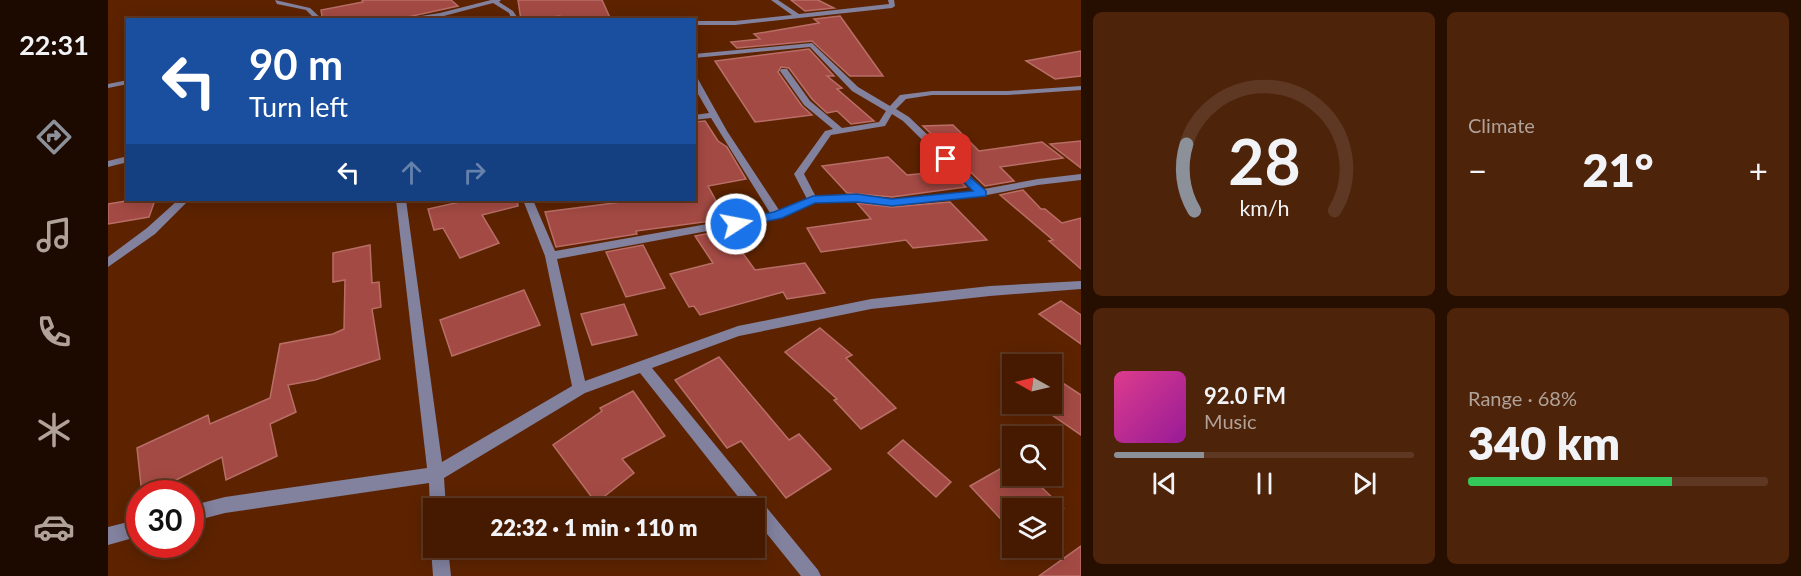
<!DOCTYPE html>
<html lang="en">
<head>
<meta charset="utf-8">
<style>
	:root { --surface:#461a00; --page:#4d230a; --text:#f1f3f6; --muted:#b0a199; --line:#5e3822; --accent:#8c9099 }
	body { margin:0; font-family:Lato,sans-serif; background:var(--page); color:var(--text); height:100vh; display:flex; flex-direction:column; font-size:22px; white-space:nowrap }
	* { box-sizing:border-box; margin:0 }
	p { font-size:20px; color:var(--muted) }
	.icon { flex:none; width:33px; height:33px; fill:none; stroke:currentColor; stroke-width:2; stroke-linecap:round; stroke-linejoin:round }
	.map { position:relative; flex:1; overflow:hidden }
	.sheet { display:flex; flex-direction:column; gap:12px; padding:12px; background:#260e00; width:720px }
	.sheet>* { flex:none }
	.hud { position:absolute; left:18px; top:18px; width:570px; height:183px; border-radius:0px; box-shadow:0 3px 15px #0003,0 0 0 2px var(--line); background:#1a4fa0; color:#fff; overflow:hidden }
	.needle { width:39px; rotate:278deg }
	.fabs { position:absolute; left:894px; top:354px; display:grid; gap:12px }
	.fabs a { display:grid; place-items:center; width:60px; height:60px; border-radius:0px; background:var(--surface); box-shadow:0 3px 15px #0003,0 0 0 2px var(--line); font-size:30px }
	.speed { position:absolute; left:18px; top:480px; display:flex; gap:12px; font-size:30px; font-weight:700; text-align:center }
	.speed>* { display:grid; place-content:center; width:78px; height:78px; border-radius:50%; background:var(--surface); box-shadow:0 3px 15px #0003,0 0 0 2px var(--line); line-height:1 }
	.speed .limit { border:9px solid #d22; background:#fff; color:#111 }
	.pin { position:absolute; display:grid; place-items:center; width:51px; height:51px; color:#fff; margin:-26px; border-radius:12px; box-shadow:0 3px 9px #0006 }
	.me { position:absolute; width:66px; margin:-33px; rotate:79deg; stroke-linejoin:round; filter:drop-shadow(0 0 4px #0008) }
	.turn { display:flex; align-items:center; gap:21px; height:126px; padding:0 24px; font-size:27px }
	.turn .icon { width:78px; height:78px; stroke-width:2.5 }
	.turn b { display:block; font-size:42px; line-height:51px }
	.lanes { display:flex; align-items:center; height:57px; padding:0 24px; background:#0003; justify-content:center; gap:30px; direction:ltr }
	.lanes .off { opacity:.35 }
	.big { font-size:45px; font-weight:800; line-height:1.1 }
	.sheet .widget { flex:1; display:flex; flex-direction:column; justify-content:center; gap:9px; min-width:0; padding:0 21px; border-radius:9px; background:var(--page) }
	.sheet .dial { align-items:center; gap:0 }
	.dial svg { height:156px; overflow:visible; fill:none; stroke:var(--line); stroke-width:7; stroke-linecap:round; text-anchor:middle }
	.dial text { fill:var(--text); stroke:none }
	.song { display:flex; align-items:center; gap:18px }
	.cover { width:72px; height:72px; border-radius:9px; background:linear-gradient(135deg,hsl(330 70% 55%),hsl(300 70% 35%)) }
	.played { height:6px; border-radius:3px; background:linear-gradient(90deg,var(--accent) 30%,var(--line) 30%) }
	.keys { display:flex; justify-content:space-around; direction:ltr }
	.heat { display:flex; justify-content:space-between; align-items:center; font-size:33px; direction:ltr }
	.charge { height:9px; border-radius:4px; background:linear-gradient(90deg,#34c759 68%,var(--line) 0) }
	.sheet .tiles { flex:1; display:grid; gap:12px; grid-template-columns:repeat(2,1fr) }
	.trip { position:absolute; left:315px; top:498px; width:342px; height:60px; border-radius:0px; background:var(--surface); box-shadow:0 3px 15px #0003,0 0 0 2px var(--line); font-weight:800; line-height:60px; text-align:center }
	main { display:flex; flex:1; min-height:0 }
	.tab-bar { display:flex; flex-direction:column; width:108px; justify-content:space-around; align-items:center; background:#1c0a00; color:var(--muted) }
	.tab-bar .icon { width:42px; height:42px }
	.tab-bar .current { color:var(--accent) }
	.tab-bar b { font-size:27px; color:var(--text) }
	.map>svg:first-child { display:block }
	.building { fill:#a44a44; stroke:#b86e67; stroke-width:1.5 }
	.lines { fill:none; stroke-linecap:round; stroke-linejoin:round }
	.minor { fill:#82819e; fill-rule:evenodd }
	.route { fill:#1a73e8; stroke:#114b97; stroke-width:1.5 }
</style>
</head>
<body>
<main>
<nav class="tab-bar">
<b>22:31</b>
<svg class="icon current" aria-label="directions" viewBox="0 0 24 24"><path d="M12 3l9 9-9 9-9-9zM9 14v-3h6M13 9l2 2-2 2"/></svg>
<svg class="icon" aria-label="music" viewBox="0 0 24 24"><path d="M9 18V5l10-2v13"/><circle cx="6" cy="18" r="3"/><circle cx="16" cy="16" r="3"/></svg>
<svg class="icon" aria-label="phone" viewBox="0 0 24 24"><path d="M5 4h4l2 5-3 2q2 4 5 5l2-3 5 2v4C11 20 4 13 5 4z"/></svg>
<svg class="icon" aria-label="climate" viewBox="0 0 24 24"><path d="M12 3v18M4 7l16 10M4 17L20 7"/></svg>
<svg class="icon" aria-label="car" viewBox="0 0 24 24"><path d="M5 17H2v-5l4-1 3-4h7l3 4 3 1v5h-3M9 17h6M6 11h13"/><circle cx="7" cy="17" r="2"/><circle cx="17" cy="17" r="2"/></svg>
</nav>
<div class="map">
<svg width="973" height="576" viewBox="0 0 973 576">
	<rect width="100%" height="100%" fill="#5d2300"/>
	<!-- building -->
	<g class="building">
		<polygon points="254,0 343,0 350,6 286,20 217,20 214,16 213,10 255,2"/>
		<polygon points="410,0 494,0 503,20 454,20 452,16 413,20"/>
		<polygon points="683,0 710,0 726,8 697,11"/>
		<polygon points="732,16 775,76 742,76 704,41 629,48 623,42 652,39 646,34 711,23 706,19"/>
		<polygon points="701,49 726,76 719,76 734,88 729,89 766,121 743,124 729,111 719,113 704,99 681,68 673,67 670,72 694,106 704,115 647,122 607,61"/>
		<polygon points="973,51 973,76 947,79 918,61"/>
		<polygon points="597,121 610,141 619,147 638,179 600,186 613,210 605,212 611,220 528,231 529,234 448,247 437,212 529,200 586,200 586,122"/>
		<polygon points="845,125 871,151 934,142 955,158 892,167 906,181 877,186 815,126"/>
		<polygon points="973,141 973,168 942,144"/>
		<polygon points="780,157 799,175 842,171 858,187 784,197 739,193 714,166"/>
		<polygon points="915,190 933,209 937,209 954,223 973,218 973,269 941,241 945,240 892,195"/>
		<polygon points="24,200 47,200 41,217 0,224 0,204"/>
		<polygon points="361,200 409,200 410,206 374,215 391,243 352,258 335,228 326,230 320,209"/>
		<polygon points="842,202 879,240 805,248 798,240 713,252 699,228 763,219 749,203 784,207"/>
		<polygon points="618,230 647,270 697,263 717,293 679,299 675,292 592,315 586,306 581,307 562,274 605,263 587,236"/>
		<polygon points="262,245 264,283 271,282 273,307 264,309 272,359 207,380 180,385 188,412 162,424 169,456 118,480 114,457 40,494 34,494 29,448 100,415 102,424 162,398 172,344 225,334 236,329 237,280 225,282 225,253"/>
		<polygon points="535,245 557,288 518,297 498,252"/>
		<polygon points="416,290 432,325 344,356 332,320"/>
		<polygon points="953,301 973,315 973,344 931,314"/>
		<polygon points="516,304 529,335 484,345 473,314"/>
		<polygon points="712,328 744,355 738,358 788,408 753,429 726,400 729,399 677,352"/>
		<polygon points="611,357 681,440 691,434 723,469 678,498 633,441 619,448 567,380"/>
		<polygon points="944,376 973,395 973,435 944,415"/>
		<polygon points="525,391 557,436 514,459 526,473 488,503 445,445 494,411 492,408"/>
		<polygon points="795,440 843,482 828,497 780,453"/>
		<polygon points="904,462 904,476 922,476 955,508 904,508 904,531 862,486"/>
		<polygon points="973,546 973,576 931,576"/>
	</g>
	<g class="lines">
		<!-- minor -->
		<g class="minor">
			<polygon points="167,0 202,8 215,20 208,20 198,10 169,4"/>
			<polygon points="383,0 393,0 391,2 405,11 411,20 404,20 401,13 385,3 332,17 288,20 332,13"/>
			<polygon points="663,0 670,0 691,14 781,4 780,0 786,0 787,6 784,8 627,25 586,25 586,21 627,21 684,15"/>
			<path d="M704,43L750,87L782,106L792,95L824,91H900L973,86V90L900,95H824L798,99L788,109L801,117L876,189L930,179L973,174V180L930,185L874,196L784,205L749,201L707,203L669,218L449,259L477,381L630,326L763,299L882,286L973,281V289L882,296L763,309L631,336L544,368L710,570L713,576H693L646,518V508H639L532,373L477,393L336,478L338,508H326V514L322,508L321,483L117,513L82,522V506L117,497L319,468L288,200H298L334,462L464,386L437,256L415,200H425L447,251L662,213L603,118L586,120V115L601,113L586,87V77L590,79L619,131L671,210L699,199L686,174L717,131L725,129L696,105L672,71L673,69H679L702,101L734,128L771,122L778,111L744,91L702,47L586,58V54ZM784,114L795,121L866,191L784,199L749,195L708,197L696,174L723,135L777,126Z"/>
			<polygon points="20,80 20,84 0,88 0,84"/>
			<polygon points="20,156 20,162 0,167 0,161"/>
			<polygon points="70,200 81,200 47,234 0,267 0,257 39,228"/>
			<polygon points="32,519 32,536 0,545 0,527"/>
			<polygon points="326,543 326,548 340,548 343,576 325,576 323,548"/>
		</g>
	</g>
	<!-- route -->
	<polygon class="route" points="838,156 878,191 878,196 784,206 749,202 707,203 674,218 628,228 622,224 628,219 666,212 705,196 749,194 784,199 865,191 834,161 834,157"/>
</svg>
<div class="fabs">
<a><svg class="needle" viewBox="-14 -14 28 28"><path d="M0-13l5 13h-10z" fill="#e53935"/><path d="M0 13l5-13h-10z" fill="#b0a199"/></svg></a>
<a><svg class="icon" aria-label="search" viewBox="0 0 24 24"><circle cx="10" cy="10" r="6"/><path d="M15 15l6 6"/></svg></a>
<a><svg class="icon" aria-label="layers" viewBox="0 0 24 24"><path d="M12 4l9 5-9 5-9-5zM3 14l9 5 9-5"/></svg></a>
</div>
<div class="speed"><div class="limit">30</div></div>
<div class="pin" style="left:838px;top:159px;background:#d93025"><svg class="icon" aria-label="arrive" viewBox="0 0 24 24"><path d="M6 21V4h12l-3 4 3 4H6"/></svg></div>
<svg class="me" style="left:628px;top:224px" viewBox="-20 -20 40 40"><circle r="17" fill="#1a73e8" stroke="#fff" stroke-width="3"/><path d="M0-11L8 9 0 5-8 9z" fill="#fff"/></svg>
<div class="trip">22:32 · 1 min · 110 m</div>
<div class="hud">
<div class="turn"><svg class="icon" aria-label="left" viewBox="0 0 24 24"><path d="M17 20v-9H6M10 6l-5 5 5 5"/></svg><div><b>90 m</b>Turn left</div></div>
<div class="lanes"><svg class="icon" aria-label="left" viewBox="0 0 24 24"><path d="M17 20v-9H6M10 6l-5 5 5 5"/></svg><svg class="icon off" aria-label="ahead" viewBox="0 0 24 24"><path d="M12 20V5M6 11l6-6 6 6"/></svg><svg class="icon off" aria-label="right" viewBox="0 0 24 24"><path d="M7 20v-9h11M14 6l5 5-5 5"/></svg></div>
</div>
</div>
<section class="sheet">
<div class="tiles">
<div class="widget dial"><svg viewBox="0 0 100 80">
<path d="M14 69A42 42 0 1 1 86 69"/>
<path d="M14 69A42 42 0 0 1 10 35" stroke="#8c9099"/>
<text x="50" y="56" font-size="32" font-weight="700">28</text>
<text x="50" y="72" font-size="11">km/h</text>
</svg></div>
<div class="widget"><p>Climate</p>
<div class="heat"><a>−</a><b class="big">21°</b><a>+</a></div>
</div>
<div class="widget">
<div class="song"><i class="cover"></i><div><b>92.0 FM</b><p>Music</p></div></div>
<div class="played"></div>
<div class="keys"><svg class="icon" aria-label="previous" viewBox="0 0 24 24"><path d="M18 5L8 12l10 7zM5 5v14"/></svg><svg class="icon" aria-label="pause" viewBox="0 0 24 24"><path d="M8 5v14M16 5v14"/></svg><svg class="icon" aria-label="next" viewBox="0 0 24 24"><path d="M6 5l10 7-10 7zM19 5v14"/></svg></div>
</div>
<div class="widget"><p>Range · 68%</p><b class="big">340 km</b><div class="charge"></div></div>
</div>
</section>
</main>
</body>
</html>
